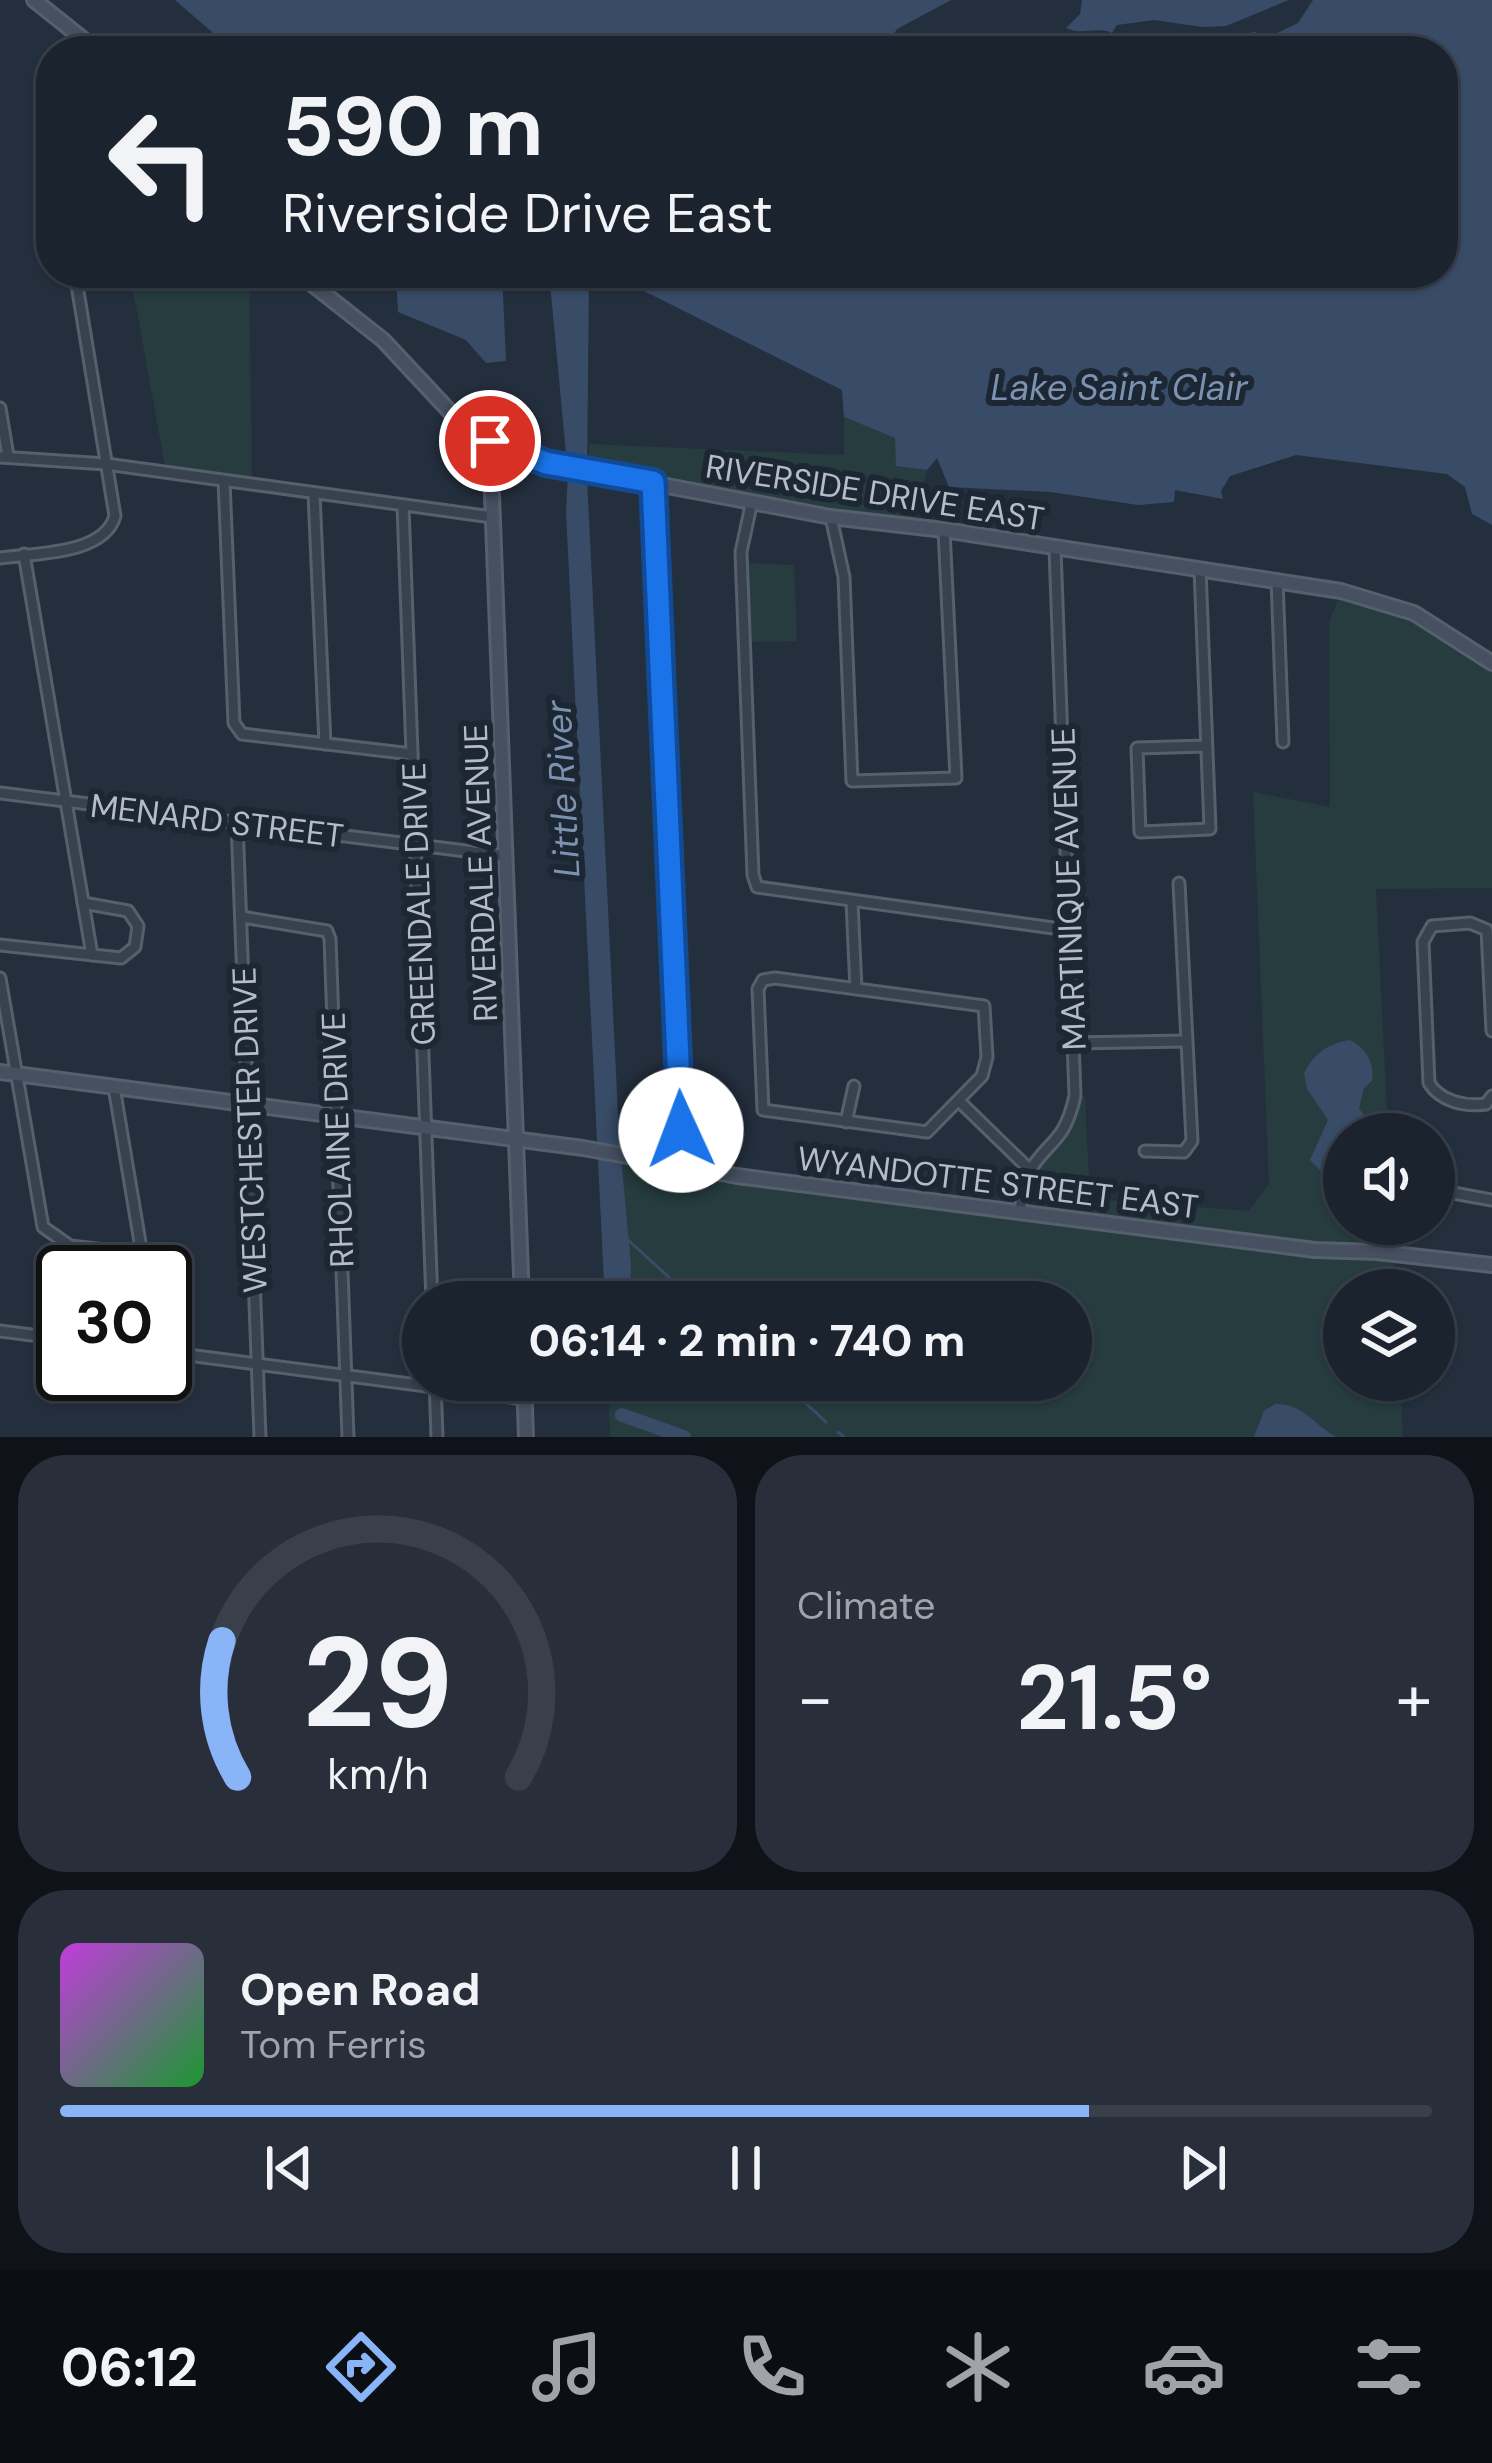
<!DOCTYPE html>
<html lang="en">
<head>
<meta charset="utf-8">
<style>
	:root { --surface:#1b232e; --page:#282f3a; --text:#f1f3f6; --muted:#a0a4aa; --line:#39404a; --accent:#8ab4f8 }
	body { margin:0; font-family:"DM Sans",sans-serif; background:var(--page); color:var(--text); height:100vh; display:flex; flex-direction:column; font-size:45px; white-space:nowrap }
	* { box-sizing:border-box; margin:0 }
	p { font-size:39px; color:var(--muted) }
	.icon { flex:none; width:66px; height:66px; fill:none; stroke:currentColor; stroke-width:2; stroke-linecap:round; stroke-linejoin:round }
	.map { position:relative; height:1437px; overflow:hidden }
	.drawer { display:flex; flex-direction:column; gap:18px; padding:18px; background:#0f1319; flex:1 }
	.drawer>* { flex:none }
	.top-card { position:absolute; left:36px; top:36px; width:1422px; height:252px; border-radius:48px; box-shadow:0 3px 9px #0004,0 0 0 3px var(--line); background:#1b232e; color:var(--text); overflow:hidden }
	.tools { position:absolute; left:1323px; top:1113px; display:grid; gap:24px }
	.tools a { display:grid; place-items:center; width:132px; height:132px; border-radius:50%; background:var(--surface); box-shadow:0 3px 9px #0004,0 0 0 3px var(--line); font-size:60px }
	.speed { position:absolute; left:36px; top:1245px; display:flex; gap:24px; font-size:60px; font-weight:700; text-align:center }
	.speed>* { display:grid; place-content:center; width:156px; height:156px; border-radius:50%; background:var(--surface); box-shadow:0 3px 9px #0004,0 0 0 3px var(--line); line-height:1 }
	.speed .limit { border:6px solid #111; border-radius:18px; background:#fff; color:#111 }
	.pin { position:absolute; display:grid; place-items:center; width:102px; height:102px; color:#fff; margin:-51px; border:6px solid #fff; border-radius:50%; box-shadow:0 3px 12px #0007 }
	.me { position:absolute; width:132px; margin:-66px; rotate:358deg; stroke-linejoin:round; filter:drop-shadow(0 0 9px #0008) }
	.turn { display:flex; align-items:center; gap:42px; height:252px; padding:0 48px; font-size:54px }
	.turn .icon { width:156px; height:156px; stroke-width:2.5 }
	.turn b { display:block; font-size:84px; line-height:102px }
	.big { font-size:90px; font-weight:700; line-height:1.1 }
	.drawer .widget { flex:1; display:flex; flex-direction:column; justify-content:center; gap:18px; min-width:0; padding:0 42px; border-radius:48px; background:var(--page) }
	.drawer .dial { align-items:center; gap:0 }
	.dial svg { height:312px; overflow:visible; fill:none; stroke:var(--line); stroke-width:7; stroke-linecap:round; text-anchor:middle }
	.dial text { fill:var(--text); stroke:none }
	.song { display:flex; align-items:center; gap:36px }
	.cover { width:144px; height:144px; border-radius:18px; background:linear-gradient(135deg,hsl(290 70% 55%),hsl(130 70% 35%)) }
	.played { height:12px; border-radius:6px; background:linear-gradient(90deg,var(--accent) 75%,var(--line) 75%) }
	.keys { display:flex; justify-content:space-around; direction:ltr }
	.heat { display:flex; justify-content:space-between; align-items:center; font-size:66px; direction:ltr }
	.drawer .tiles { flex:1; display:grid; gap:18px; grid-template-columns:1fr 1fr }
	.widget:last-child { grid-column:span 2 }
	.trip { position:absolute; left:402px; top:1281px; width:690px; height:120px; border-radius:60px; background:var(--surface); box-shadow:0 3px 9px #0004,0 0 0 3px var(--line); font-weight:700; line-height:120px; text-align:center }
	.tabs { display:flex; height:192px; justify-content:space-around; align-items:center; background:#0b0e12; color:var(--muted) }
	.tabs .icon { width:84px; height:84px }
	.tabs .current { color:var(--accent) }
	.tabs b { font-size:54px; color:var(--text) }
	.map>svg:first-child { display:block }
	.green { fill:#263c3f }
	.water { fill:#394c67 }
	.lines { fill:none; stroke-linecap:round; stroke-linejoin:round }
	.stream { stroke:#394c67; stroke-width:3 }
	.river { stroke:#394c67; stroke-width:14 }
	.street-casing { stroke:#565f6c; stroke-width:15 }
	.secondary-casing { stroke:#565f6c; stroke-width:18 }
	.street { stroke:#38414e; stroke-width:9 }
	.secondary { stroke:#465061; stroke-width:12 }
	.route-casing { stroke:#114b97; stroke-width:30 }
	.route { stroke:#1a73e8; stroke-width:21 }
	.labels { text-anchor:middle; stroke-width:12; stroke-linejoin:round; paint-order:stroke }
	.street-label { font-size:33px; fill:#b4bcc9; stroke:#1d2633 }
	.water-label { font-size:36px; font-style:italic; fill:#7c92b1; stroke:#1d2633 }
</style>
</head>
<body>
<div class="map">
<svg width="1492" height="1437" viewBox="0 0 1492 1437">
	<rect width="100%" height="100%" fill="#242f3e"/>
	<!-- green -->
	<g class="green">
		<polygon points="130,273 249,273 252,481 166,472"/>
		<polygon points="844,417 895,438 897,466 927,470 915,522 589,466 589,444 844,455"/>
		<polygon points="749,563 794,565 797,641 750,642"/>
		<polygon points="1341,591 1378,599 1492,663 1492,888 1376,889 1388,1134 1344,1134 1344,1224 1392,1224 1395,1290 1344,1290 1344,1380 1400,1380 1403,1437 610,1437 608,1380 1071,1380 1071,1302 605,1302 598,1151 1092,1220 1090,1212 1032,1203 1028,1198 1032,1177 1072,1124 1079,1097 1085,1097 1090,1199 1249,1211 1269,1184 1253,792 1330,807 1329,623"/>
	</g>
	<!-- water -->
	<g class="water">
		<polygon points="175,0 951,0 897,29 883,51 234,51"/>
		<path d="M1082,0H1289L1226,26L1202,27L1154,20L1117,25L1112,33C1095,26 1082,36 1066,28L1080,14Z"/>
		<polygon points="1313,0 1492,0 1492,525 1472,514 1465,487 1447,474 1296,455 1230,476 1221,491 1223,499 1175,490 1174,502 1138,505 1050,492 949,487 937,458 927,470 896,466 895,438 844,417 842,390 608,273 1443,273 1443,51 1228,51 1232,46 1251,43 1249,33 1256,32 1263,40 1298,23"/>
		<polygon points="396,273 502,273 506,361 486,363 466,340 398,312"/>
		<polygon points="549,273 589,273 587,478 619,1135 631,1265 630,1302 605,1302 566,512 568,474"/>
		<path d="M1350,1040C1366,1048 1375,1063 1372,1081L1364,1088L1359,1108L1377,1134H1344V1210L1335,1186L1310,1160L1328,1120L1307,1089L1304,1073C1315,1053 1327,1044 1350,1040Z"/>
		<path d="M1275,1404C1304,1404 1312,1423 1336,1437H1254L1264,1411Z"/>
	</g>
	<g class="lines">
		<!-- stream -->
		<g class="stream">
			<polyline points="627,1239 696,1302"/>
			<polyline points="781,1380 826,1422"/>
			<polyline points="838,1432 844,1437"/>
		</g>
		<!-- river -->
		<polyline class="river" points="622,1415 684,1437"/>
		<!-- street casing -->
		<g class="street-casing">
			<g id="street">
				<polyline points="0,408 8,456"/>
				<polyline points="0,457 106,464 492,517"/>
				<polyline points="224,481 234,723 242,734 412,754"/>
				<polyline points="653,483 681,1130"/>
				<polyline points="314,494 325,744"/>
				<polyline points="752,501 741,552 753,875 757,887 1068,930"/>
				<polyline points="403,506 432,1302"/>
				<polyline points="831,517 844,577 852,781 956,778 944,530"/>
				<polyline points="24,554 92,955"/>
				<path d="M0,558C35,553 104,555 115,516L75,273"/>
				<polyline points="1200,569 1210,829 1140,832 1137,748 1206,746"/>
				<polyline points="1277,580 1283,742"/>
				<polyline points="0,793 506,856"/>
				<polyline points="237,822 260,1437"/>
				<polyline points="852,902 856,989"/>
				<polyline points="242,917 327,931 330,939 348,1437"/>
				<polyline points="0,945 121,958 135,947 138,926 128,911 83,903"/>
				<polyline points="0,978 43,1227 70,1246 142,1254"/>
				<polygon points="775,978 984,1006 987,1057 982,1076 927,1132 763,1110 758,989 763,980"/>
				<path d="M1492,1031L1487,930L1470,923L1432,926L1423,942L1429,1083C1440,1101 1464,1107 1486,1104L1492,1096"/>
				<polyline points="1074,1043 1185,1041"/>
				<polyline points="114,1087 145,1272"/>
				<polyline points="959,1101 1030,1170"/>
				<polyline points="846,1122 854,1086"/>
				<polyline points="1145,1151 1184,1152 1192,1141 1179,883"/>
				<polyline points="1448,1192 1492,1200"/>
				<path d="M1020,1211C1022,1199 1022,1182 1029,1172C1050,1138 1064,1144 1075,1096L1055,549"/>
				<polyline points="0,1331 63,1339"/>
				<polyline points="165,1352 525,1399"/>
				<polyline points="435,1380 437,1437"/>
			</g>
		</g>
		<!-- secondary casing -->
		<g class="secondary-casing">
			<g id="secondary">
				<polyline points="34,0 98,51"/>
				<polyline points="298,273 383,340 454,416 490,441 546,463 831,517 944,530 1341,591 1414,613 1492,663"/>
				<polyline points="490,441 522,1302"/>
				<polyline points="494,482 506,464 524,456"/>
				<polyline points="0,1072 583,1148 737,1176 1315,1250 1377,1252 1492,1265"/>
				<polyline points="524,1380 526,1437"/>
			</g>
		</g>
		<!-- street -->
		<use href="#street" class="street"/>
		<!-- secondary -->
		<use href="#secondary" class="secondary"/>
	</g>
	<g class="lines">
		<!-- route casing -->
		<g class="route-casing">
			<polyline id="route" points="490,441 546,463 653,482 681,1130"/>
		</g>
		<!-- route -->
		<use href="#route" class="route"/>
	</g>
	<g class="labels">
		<!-- street labels -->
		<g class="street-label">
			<text transform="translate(875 492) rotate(9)" y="12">RIVERSIDE DRIVE EAST</text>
			<text transform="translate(217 820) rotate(7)" y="12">MENARD STREET</text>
			<text transform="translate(480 873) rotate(-92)" y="12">RIVERDALE AVENUE</text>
			<text transform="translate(1068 889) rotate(-92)" y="12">MARTINIQUE AVENUE</text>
			<text transform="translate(418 904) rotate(-92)" y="12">GREENDALE DRIVE</text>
			<text transform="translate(249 1130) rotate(-92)" y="12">WESTCHESTER DRIVE</text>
			<text transform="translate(337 1140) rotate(-92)" y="12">RHOLAINE DRIVE</text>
			<text transform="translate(998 1182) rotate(7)" y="12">WYANDOTTE STREET EAST</text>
		</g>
		<!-- water labels -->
		<g class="water-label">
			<text x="1119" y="400">Lake Saint Clair</text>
			<text transform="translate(562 789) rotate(-93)" y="13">Little River</text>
		</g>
	</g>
</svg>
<div class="tools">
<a><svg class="icon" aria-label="sound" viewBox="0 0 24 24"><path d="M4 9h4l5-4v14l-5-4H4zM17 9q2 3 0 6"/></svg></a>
<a><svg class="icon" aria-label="layers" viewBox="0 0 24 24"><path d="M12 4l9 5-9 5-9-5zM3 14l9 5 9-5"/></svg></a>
</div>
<div class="speed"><div class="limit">30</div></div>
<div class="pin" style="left:490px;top:441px;background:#d93025"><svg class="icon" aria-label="arrive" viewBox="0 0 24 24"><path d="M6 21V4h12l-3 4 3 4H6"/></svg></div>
<svg class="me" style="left:681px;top:1130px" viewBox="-20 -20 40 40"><circle r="19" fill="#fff"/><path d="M0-13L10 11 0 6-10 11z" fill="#1a73e8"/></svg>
<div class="trip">06:14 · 2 min · 740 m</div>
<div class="top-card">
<div class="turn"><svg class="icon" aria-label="left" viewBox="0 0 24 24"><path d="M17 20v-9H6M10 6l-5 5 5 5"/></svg><div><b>590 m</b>Riverside Drive East</div></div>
</div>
</div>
<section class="drawer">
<div class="tiles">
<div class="widget dial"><svg viewBox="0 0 100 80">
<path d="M14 69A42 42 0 1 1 86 69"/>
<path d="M14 69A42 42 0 0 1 10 34" stroke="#8ab4f8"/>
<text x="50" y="56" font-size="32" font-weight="700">29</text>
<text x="50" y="72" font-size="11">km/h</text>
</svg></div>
<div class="widget"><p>Climate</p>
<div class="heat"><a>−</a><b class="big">21.5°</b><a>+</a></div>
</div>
<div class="widget">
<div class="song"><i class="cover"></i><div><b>Open Road</b><p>Tom Ferris</p></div></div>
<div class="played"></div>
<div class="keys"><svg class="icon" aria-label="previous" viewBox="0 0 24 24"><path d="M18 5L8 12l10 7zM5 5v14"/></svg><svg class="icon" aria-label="pause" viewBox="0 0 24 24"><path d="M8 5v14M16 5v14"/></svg><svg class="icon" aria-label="next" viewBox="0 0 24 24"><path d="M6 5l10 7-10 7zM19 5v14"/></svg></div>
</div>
</div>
</section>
<nav class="tabs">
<b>06:12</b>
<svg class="icon current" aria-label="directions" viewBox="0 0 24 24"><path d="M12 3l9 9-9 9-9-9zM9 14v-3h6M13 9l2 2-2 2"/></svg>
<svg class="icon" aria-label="music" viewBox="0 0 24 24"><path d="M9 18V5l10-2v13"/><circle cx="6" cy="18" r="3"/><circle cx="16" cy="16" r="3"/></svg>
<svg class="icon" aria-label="phone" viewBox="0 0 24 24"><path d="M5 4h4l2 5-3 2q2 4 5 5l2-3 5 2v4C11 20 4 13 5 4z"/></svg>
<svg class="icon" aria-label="climate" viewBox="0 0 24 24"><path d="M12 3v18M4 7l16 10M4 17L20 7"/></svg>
<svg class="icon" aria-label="car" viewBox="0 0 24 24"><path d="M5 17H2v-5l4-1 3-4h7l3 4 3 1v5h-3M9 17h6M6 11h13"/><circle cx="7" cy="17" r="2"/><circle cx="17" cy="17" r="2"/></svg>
<svg class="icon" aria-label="filters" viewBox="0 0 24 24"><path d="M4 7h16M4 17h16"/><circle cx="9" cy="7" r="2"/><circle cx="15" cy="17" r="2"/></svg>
</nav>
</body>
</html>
